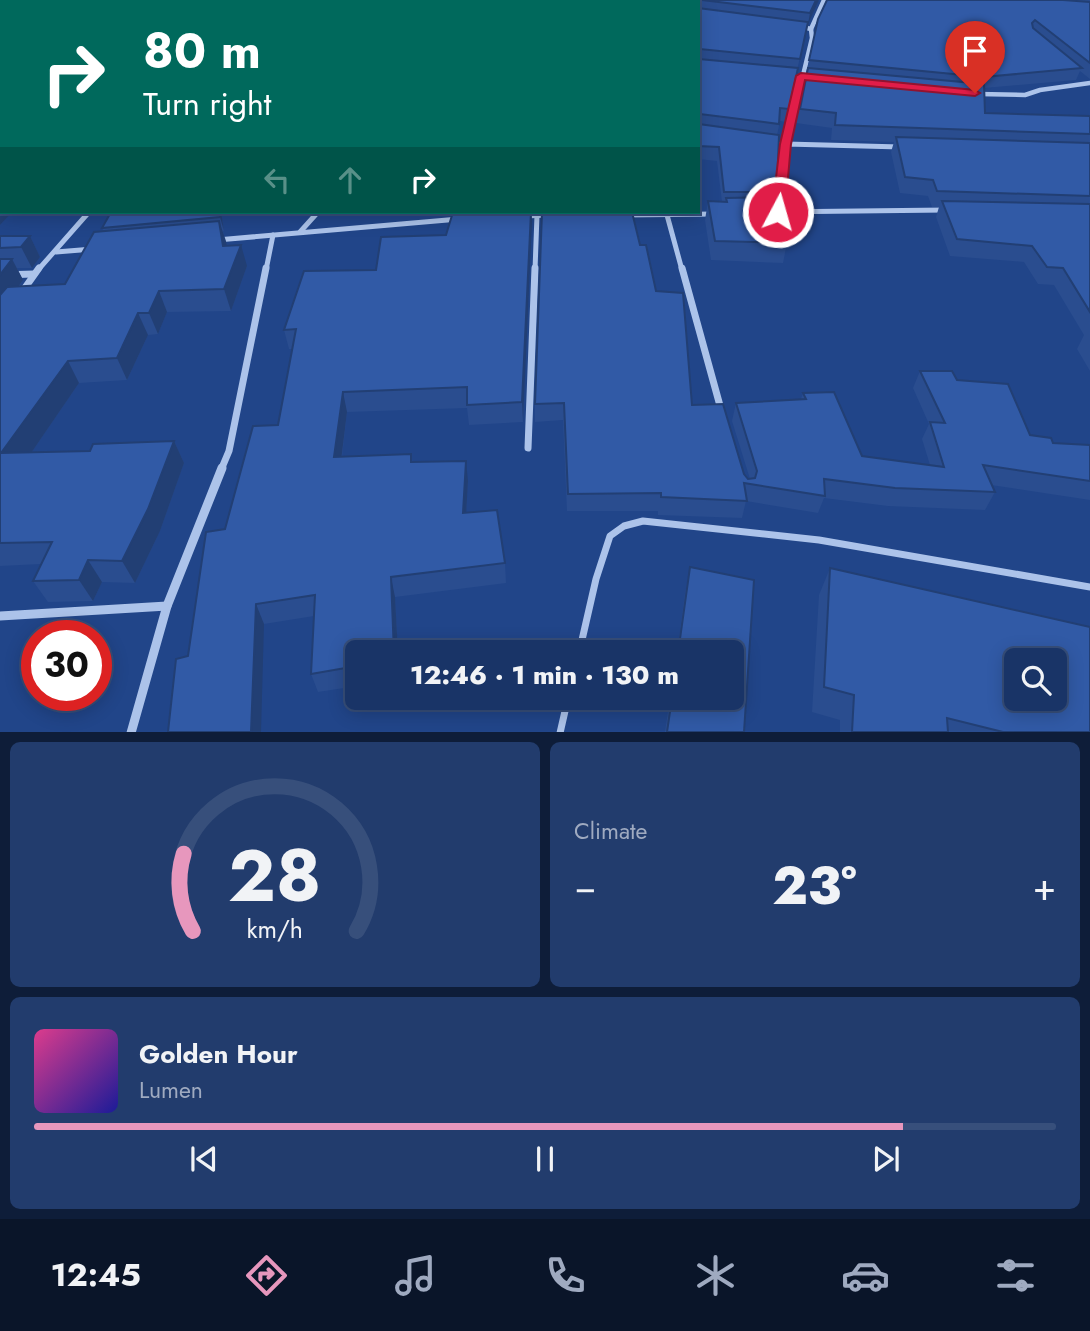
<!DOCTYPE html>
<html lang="en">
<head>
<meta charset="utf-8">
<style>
	:root { --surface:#193467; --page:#223c6d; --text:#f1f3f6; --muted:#9faac0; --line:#374f7b; --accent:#e797bd }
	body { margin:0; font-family:Jost,sans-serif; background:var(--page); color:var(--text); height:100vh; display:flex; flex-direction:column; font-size:26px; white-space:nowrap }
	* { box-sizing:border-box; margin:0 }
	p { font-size:23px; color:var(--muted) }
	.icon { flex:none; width:38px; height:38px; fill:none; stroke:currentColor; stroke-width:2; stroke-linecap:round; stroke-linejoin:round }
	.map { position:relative; height:732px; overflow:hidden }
	.side { display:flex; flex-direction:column; gap:10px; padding:10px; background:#0e1d39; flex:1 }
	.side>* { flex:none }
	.top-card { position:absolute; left:0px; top:0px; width:700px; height:214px; box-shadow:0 4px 18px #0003,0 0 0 2px var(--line); background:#00695c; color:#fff; overflow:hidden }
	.buttons { position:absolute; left:1004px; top:648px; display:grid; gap:14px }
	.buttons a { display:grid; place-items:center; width:63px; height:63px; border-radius:10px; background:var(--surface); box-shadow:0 4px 18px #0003,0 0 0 2px var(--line); font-size:35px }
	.speed { position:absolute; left:21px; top:620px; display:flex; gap:14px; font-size:35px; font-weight:700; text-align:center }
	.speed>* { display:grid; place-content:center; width:91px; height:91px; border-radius:50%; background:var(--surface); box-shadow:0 4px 18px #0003,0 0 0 2px var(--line); line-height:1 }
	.speed .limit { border:10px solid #d22; background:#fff; color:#111 }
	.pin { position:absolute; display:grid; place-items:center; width:60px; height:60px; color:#fff; margin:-72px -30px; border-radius:50% 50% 50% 0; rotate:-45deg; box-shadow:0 0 7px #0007 }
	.pin .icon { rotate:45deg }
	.me { position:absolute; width:77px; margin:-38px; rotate:6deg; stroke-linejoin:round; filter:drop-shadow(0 0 5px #0008) }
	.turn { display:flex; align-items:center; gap:24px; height:147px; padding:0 28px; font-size:32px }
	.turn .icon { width:91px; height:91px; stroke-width:2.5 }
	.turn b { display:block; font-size:49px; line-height:60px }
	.lanes { display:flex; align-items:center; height:66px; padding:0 28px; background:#0003; justify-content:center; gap:35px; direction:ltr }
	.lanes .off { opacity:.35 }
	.big { font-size:52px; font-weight:800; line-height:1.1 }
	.side .card { flex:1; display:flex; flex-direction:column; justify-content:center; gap:10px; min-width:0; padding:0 24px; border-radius:10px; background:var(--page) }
	.side .dial { align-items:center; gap:0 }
	.dial svg { height:182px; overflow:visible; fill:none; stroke:var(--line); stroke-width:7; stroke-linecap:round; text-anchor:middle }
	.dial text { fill:var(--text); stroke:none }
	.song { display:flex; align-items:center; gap:21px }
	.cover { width:84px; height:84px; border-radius:10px; background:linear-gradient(135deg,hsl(330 70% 55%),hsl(240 70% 35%)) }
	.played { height:7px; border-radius:4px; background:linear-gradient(90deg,var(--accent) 85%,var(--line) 85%) }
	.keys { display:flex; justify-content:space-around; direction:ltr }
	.heat { display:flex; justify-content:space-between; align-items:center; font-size:38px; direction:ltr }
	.side .tiles { flex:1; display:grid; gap:10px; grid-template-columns:1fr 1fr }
	.card:last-child { grid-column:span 2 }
	.trip { position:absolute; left:345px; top:640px; width:399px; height:70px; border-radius:10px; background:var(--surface); box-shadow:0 4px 18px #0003,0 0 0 2px var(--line); font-weight:800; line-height:70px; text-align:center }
	.dock { display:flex; height:112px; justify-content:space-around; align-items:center; background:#0a1529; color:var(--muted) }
	.dock .icon { width:49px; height:49px }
	.dock .active { color:var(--accent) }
	.dock b { font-size:32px; color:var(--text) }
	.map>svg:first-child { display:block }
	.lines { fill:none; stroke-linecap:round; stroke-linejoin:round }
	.lane { stroke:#acc3ea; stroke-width:7 }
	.street-far3 { stroke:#acc3ea; stroke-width:4.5 }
	.street-far2 { stroke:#acc3ea; stroke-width:5 }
	.street-far1 { stroke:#acc3ea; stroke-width:7 }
	.street { stroke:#acc3ea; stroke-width:9 }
	.wall { fill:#2a4d8f }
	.shaded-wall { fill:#223f74 }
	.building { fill:#315aa6; stroke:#223f74; stroke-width:2; fill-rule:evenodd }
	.route { fill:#e11d48; stroke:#92132f; stroke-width:2 }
</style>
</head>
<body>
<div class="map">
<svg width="1090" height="733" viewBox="0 0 1090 733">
	<rect width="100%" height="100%" fill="#214589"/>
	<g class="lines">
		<!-- lane -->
		<g class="lane">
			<polyline points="579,653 596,579 610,536 624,526 643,521 819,540 1090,587"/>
			<polyline points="560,733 568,698"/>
		</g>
		<!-- street-far3 -->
		<g class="street-far3">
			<polyline points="811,29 824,0"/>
			<polyline points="978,94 1025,95 1040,90 1090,83"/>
			<polyline points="793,117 812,38 811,29 798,26"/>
		</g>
		<!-- street-far2 -->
		<g class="street-far2">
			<polyline points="782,143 786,144 793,115"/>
			<polyline points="769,212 946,210"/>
			<polyline points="778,212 786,144 901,147"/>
			<polyline points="625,215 715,214"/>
			<polyline points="667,215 682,270"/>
			<polyline points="524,216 550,215"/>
			<polyline points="300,232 318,212"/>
			<polyline points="217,240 459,219"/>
			<polyline points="56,252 93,249"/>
			<polyline points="38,270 89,212"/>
			<polyline points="266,270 273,235"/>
			<polyline points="535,270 537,215"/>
		</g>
		<!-- street-far1 -->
		<g class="street-far1">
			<polyline points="682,268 722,413"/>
			<polyline points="0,275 34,274"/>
			<polyline points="22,292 39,268"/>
			<polyline points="528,448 535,268"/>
			<polyline points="221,470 229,451 266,268"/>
		</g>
		<!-- street -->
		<g class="street">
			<polyline points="0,616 167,606"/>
			<polyline points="131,733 167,606 222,468"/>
		</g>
	</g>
	<!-- wall -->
	<g class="wall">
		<polygon points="0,0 819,0 807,24 786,122 780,121 777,135 777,186 774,198 787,243 783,263 711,260 705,220 708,201 722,202 717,161 698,159 698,2 2,2 2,212 12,212 0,225"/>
		<polygon points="827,0 1090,0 1090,79 1080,71 1076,80 984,88 985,113 1090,116 1090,371 1077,349 1084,335 1054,285 1038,284 1024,262 950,256 936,217 939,207 932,207 928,196 900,193 891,152 894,142 831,140 832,128 796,123 818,19"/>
		<polygon points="221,212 224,231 223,231 226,246 247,266 231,311 167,312 158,334 148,335 127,380 79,383 31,453 90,451 174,441 184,463 160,531 135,583 102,582 93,601 48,602 33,581 41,564 0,566 0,236 30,236 40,257 32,268 17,268 23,280 19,287 65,284 104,231 102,228"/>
		<polygon points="453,212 531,212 523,422 469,425 467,408 347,412 342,457 413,462 468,481 466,513 505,563 506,583 395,597 398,653 357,653 357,686 318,692 311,674 314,616 264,624 188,656 225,529 278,425 292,349 289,349 284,330 376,270 446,235"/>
		<polygon points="640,245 692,405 748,479 750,479 732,421 736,403 801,399 803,393 862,456 930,465 922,439 929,424 913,388 920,371 957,380 1030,435 1053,443 1090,445 1090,500 991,485 995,492 985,510 888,506 824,498 818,513 746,501 742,518 658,515 658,511 567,511 563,420 535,422 535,404"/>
		<polygon points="690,567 754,580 744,732 665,732 670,698 732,698 732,653 677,653 685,593"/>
		<polygon points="830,568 1090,732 840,732 840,720 812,712 819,595"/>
	</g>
	<!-- shaded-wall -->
	<g class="shaded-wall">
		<polygon points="816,0 819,0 808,24 810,13"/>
		<polygon points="2,194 2,212 12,212 0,225 0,195"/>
		<polygon points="219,212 221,212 224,231 220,217"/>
		<polygon points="531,212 532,221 523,422 522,402"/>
		<polygon points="219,221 226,241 230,267 223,246"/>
		<polygon points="30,236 40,257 32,268 21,247"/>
		<polygon points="241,245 247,266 231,311 224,289"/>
		<polygon points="12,259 23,280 0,313 0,275"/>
		<polygon points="159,291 167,312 158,334 149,313"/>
		<polygon points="138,313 148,335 127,380 117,358"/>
		<polygon points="68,361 79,383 16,475 1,453"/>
		<polygon points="343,392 347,412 339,477 334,457"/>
		<polygon points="174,441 184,463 160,531 135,583 122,561"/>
		<polygon points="466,461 468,481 465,534 463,513"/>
		<polygon points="88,560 102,582 93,601 79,580"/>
		<polygon points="391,577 395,597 398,653 394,653"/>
		<polygon points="256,604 264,624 261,732 251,732"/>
	</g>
	<!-- building -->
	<g class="building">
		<polygon points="0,0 698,0 696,2 2,2 2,148 0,148"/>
		<polygon points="702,0 816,0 810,13"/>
		<polygon points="827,0 1063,0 1090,2 1090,63 1035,20 1032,23 1033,28 1082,68 984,77 809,60 818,19"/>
		<polygon points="698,8 808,22 800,59 700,49 698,51"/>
		<polygon points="698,58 699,59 798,68 789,109 780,108 779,124 700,114 698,115"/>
		<polygon points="808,68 984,84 985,113 1090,116 1090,134 835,125 836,113 800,109"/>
		<polygon points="698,123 699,124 779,135 777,186 768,186 770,192 724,192 719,147 698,146"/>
		<polygon points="896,137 1090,143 1090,196 937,191 933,180 905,177"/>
		<polygon points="0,150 2,153 2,194 0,195"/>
		<polygon points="774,197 787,243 715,241 708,201 727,202 726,198"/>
		<polygon points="942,201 1090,204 1090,312 1063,268 1047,267 1032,246 957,239"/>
		<polygon points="111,212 219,212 220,217 102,228"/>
		<polygon points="453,212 531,212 522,402 467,405 467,387 343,392 334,457 411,454 411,462 466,461 463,513 497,510 505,563 391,577 394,653 357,653 357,666 311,674 315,595 256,604 251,732 168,732 176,659 188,656 206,532 225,529 253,426 278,425 296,329 284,330 304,271 376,270 381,237 446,235"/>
		<polygon points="542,212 632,212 640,245 646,245 656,291 683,293 692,405 723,404 744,474 748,479 755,478 757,471 736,403 806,399 803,393 834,392 862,456 944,467 930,422 945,423 920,371 952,371 957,380 1008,384 1030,435 1051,438 1053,443 1090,445 1090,481 983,465 995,492 895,488 824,479 825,496 744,483 747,501 661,497 661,493 568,494 564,403 535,404"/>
		<polygon points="219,221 223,246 241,245 224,289 159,291 149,313 138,313 117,358 68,361 1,453 90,451 93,444 174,441 148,509 122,561 88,560 79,580 33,581 52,542 0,543 0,295 7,287 65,284 94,232"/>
		<polygon points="0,236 30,236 21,247 0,248"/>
		<polygon points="0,259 12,259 0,275"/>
		<polygon points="690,567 754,580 744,732 667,732 672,698 732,698 732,653 678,653"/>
		<path d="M830,568L1090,627V732H1003L947,718L948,732H852L854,695L824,687ZM1017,660H1055V698H1017Z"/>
	</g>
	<!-- route -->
	<polygon class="route" points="801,73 975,90 980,93 975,96 805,80 791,144 785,212 778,216 772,212 780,144 796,76"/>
</svg>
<div class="buttons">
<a><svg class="icon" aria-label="search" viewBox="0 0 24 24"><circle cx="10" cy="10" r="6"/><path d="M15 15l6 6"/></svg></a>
</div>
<div class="speed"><div class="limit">30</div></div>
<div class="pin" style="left:975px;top:93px;background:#d93025"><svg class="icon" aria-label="arrive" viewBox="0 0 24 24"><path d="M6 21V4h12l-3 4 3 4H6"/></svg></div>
<svg class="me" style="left:778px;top:212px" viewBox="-20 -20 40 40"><circle r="17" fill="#e11d48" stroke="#fff" stroke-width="3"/><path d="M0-11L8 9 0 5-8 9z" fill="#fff"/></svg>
<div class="trip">12:46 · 1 min · 130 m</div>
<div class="top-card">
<div class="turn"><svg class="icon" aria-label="right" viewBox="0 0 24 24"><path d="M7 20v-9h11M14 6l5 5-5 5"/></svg><div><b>80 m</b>Turn right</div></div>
<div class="lanes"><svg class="icon off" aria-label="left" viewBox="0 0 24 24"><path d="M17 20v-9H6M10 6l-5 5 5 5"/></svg><svg class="icon off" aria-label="ahead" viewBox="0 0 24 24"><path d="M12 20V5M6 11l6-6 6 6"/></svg><svg class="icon" aria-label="right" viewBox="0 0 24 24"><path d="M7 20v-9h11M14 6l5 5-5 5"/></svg></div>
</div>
</div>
<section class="side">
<div class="tiles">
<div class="card dial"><svg viewBox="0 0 100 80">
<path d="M14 69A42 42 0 1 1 86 69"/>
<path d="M14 69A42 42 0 0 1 10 35" stroke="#e797bd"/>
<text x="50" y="56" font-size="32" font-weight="700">28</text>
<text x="50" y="72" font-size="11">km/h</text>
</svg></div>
<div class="card"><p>Climate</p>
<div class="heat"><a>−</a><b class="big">23°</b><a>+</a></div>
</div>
<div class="card">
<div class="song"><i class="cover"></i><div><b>Golden Hour</b><p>Lumen</p></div></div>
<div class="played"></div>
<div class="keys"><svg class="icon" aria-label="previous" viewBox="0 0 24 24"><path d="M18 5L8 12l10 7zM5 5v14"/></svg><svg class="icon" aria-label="pause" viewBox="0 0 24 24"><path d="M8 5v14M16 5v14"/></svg><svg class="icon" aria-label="next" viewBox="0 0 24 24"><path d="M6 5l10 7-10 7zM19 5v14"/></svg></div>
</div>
</div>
</section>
<nav class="dock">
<b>12:45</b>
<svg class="icon active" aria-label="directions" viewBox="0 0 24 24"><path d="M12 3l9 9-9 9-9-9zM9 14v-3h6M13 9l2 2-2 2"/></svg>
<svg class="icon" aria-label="music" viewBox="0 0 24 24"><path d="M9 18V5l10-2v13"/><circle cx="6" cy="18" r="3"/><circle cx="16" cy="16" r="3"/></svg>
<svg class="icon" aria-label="phone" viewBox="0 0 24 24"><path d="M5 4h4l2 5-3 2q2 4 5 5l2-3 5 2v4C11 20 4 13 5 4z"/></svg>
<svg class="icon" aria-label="climate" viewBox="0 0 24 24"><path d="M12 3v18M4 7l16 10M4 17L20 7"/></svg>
<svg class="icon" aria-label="car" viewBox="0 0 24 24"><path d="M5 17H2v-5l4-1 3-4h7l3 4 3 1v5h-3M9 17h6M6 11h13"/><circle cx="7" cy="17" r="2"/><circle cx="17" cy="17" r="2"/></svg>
<svg class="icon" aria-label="filters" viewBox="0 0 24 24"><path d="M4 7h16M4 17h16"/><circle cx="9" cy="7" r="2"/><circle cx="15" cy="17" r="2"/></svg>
</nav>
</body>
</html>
